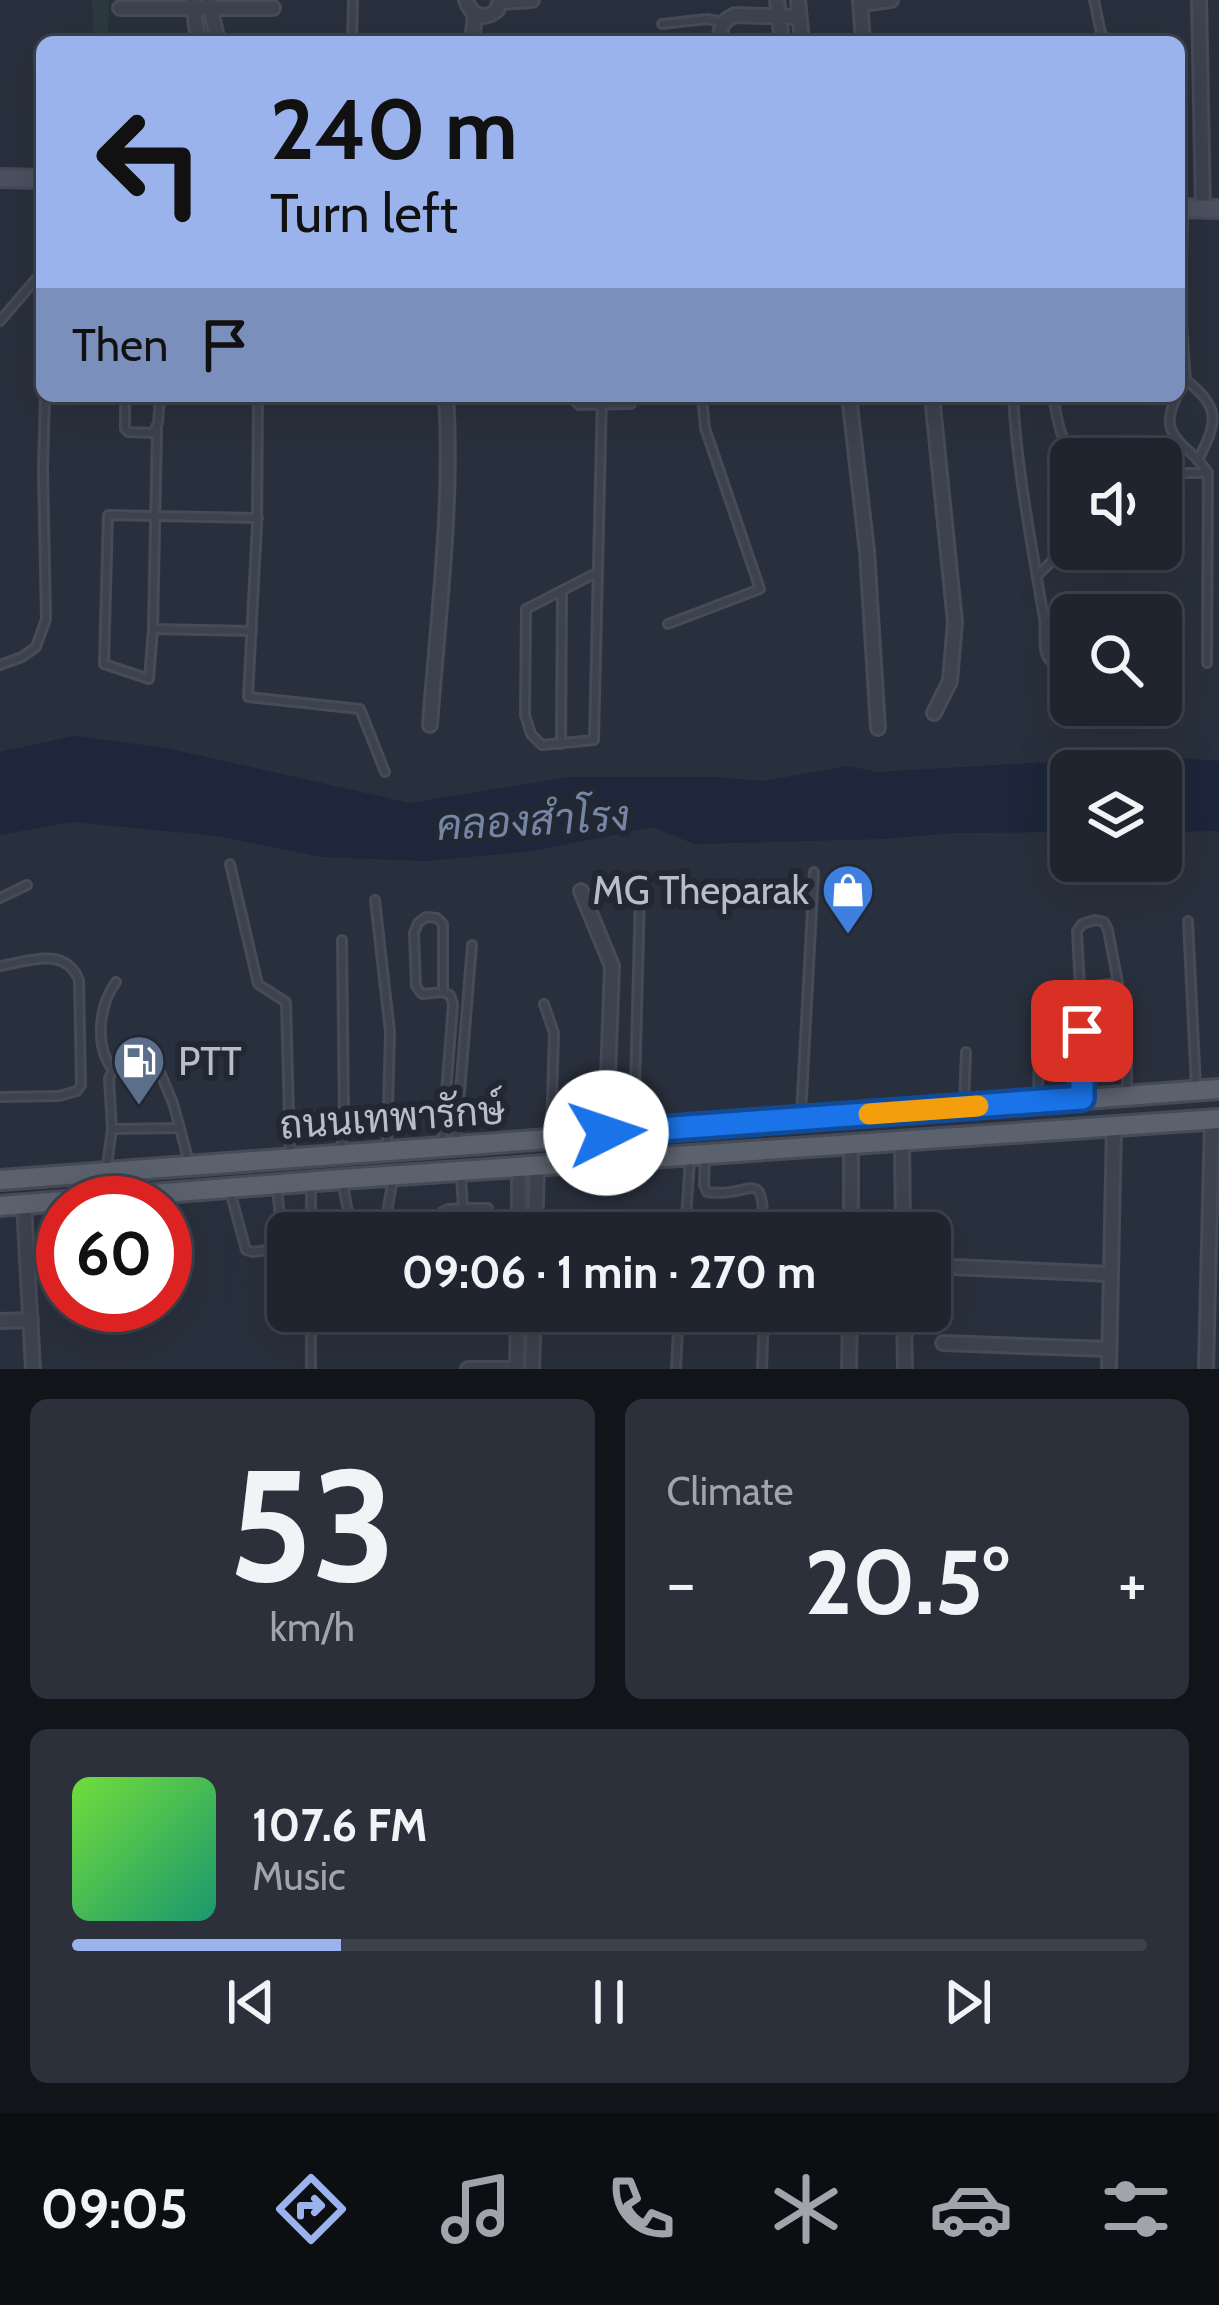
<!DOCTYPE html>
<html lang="en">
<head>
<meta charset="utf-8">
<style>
	:root { --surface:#1f242e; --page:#2c303a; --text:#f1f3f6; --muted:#a1a4aa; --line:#3c414a; --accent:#9ab3ec }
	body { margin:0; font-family:Cabin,Sarabun,sans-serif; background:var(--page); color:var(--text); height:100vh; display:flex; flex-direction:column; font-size:45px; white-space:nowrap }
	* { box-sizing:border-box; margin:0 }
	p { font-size:39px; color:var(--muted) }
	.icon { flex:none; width:66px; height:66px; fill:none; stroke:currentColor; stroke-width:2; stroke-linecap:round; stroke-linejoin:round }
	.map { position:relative; height:1369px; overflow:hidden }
	.sheet { display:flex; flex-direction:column; gap:30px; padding:30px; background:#111419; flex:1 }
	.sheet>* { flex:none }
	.guide { position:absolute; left:36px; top:36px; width:1149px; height:366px; border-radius:18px; box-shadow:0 12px 48px #0002,0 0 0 3px var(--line); background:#9ab3ec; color:#111; overflow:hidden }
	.controls { position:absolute; left:1050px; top:438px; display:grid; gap:24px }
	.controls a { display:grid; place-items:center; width:132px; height:132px; border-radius:18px; background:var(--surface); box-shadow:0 12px 48px #0002,0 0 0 3px var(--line); font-size:60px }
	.speed { position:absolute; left:36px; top:1176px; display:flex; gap:24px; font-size:60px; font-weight:700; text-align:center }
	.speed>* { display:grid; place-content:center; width:156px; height:156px; border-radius:50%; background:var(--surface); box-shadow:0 12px 48px #0002,0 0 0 3px var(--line); line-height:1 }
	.speed .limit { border:18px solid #d22; background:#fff; color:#111 }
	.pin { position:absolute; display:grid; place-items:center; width:102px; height:102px; color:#fff; margin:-51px; border-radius:24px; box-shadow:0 6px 18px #0006 }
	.me { position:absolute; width:132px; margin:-66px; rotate:86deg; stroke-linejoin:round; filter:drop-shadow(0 0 9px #0008) }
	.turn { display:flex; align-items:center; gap:42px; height:252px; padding:0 36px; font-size:54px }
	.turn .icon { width:156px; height:156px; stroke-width:2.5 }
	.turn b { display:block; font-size:84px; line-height:102px }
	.then { display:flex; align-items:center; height:114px; padding:0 36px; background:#0003; gap:24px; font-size:45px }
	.big { font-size:90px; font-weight:700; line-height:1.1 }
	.sheet .tile { flex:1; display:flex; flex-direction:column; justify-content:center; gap:18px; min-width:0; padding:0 42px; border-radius:18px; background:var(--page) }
	.sheet .dial { align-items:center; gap:0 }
	.dial b { font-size:156px; line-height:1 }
	.song { display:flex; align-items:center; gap:36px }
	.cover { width:144px; height:144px; border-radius:18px; background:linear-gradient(135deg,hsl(100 70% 55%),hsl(160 70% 35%)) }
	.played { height:12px; border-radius:6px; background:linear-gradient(90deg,var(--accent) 25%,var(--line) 25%) }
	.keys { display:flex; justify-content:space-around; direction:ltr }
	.heat { display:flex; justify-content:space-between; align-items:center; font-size:66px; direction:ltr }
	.sheet .tiles { flex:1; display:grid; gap:30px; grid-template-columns:1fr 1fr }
	.tile:last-child { grid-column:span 2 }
	.trip { position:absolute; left:267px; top:1212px; width:684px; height:120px; border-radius:18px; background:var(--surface); box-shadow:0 12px 48px #0002,0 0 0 3px var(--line); font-weight:700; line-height:120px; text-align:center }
	.tabs { display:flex; height:192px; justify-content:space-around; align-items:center; background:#0c0e12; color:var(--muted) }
	.tabs .icon { width:84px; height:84px }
	.tabs .on { color:var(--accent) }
	.tabs b { font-size:54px; color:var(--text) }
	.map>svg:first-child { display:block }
	.green { fill:#2a3a3e }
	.water { fill:#1d263a }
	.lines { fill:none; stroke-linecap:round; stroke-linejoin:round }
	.lane-casing { stroke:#464b57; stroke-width:12 }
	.street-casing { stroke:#464b57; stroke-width:18 }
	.secondary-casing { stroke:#464b57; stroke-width:22 }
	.primary-casing { stroke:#464b57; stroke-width:24 }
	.lane { stroke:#3c424e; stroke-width:6 }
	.street { stroke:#3c424e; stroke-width:12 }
	.secondary { stroke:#4b5160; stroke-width:16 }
	.primary { stroke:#5b616d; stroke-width:18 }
	.route-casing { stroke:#114b97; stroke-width:30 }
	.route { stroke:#1a73e8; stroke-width:21 }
	.slow { stroke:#f59e0b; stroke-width:21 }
	.labels { text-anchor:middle; stroke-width:12; stroke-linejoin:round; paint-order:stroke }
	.poi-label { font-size:39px; fill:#b9bdc8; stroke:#212733; text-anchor:end }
	.street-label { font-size:39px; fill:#b9bdc8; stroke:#212733 }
	.water-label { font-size:42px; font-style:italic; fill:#7685a3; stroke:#212733 }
</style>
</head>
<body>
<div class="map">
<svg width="1219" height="1369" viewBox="0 0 1219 1369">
	<rect width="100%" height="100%" fill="#29303d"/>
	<!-- green -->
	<polygon class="green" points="92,0 109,0 108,42 94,42"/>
	<!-- water -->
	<polygon class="water" points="74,736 166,748 410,803 570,777 714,777 764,781 847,766 878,772 1150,756 1219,761 1219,831 1161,832 1161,771 1071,771 1071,832 953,833 883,839 694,844 653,827 533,851 427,861 321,857 218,836 72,822 0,835 0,752"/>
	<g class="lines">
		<!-- lane casing -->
		<g class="lane-casing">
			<g id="lane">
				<polyline points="1094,0 1101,33 1109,42"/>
				<polyline points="662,24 707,19 723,22"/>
				<polyline points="352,42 353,0"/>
				<polyline points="1179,160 1179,196"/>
				<polyline points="0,321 42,272"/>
				<path d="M1186,380C1219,407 1219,419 1199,458"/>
				<polyline points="1179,393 1186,380 1181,312 1183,212"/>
				<polyline points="125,396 125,429 128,432 153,433 158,423 160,396"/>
				<polyline points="258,396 257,525 248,697 360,709 385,772"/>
				<polyline points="571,396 579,405 631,404 631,396"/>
				<path d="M1013,396C1017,471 1032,545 1044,619C1046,630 1042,646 1047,656C1051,665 1062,665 1071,666"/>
				<path d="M1053,396C1058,421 1059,446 1083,459"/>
				<path d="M1177,396C1155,440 1188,441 1208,473L1207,663"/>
				<polyline points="1161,473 1208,473"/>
				<polyline points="598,572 526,609 525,715 531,734 542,745 594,740 602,396"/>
				<polyline points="1037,576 1054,559 1071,505"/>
				<polyline points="668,624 760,589 705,428 702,396"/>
				<polyline points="153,629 157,429"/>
				<polyline points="252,631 153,629 149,679 104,664 108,515 258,518"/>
				<polyline points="0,665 22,657 36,647 46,619 43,469 45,396"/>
				<polyline points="561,744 562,592"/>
				<polyline points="230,864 258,984 286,1002 290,1154"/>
				<polyline points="0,898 27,885"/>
				<polyline points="375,900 390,1032 387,1146"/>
				<polyline points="1188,921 1196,1087"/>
				<polyline points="342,940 344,1117"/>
				<path d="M0,966C29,961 65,946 79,980L81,1085L77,1091L59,1096L0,1097"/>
				<polyline points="1080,988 1077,931 1082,924 1095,920 1104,922 1108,930 1118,983"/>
				<polyline points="544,1004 554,1033 551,1134"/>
				<polyline points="1083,1064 1127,1062"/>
				<path d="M113,1070C94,1046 99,1005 116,982"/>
				<polyline points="1082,1097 1080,988 1118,983 1127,1062 1127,1091"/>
				<polyline points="1038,1098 1040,999"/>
				<polyline points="964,1103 966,1052"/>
				<polyline points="801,1115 814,872"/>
				<polyline points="306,1116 344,1117 341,1150"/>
				<polyline points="634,1128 640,894"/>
				<polyline points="112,1129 180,1128"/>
				<polyline points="456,1141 472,945"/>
				<polyline points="442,1144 453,1004 450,995 443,992 422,994 416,986 414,933 418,923 426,917 437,918 443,924 443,992"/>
				<path d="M705,1157L704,1185L707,1192C753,1199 763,1161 764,1233"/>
				<polyline points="107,1166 112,1129 109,1078 113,1070 157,1065 173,1103 189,1162"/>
				<polyline points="343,1185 351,1228 372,1228 385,1223 393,1179"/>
				<polyline points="230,1191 246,1250 253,1252 275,1249 280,1241 281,1230 277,1186"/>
				<polyline points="311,1233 311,1183"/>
				<polyline points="437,1233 442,1212 448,1209 463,1208 461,1177"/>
				<polyline points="465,1233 463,1208 488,1208"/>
				<polyline points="685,1233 690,1159"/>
				<polyline points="311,1369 311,1311"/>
				<polyline points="676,1369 679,1311"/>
				<polyline points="762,1369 764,1311"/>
			</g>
		</g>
		<!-- street casing -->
		<g class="street-casing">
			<g id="street">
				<path d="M466,0C471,16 484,21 497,10L500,0"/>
				<polyline points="777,0 782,42"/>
				<polyline points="798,0 802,42"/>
				<polyline points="860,0 863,42"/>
				<polyline points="1199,0 1203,208"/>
				<polyline points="209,1 218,42"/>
				<polyline points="193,2 198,42"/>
				<polyline points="501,2 532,0"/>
				<polyline points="861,4 891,0"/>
				<polyline points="120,8 273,8"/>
				<polyline points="472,42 475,15"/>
				<path d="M720,42C720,28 721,21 735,15L799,17"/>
				<polyline points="849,396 867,551 878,728"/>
				<polyline points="932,396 955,622 950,681 934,713"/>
				<path d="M430,725C438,616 453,505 446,396"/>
				<polyline points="581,891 612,966 606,1133"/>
				<polyline points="902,1140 903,1233"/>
				<polyline points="24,1204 33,1369"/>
				<polyline points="519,1233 519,1167"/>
				<polyline points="535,1233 537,1165"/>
				<polyline points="851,1233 851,1144"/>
				<polyline points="953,1267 1111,1274"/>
				<polyline points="904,1311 905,1369"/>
				<polyline points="0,1321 31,1320"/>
				<polyline points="943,1343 1109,1349"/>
				<polyline points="468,1369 514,1369"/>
				<polyline points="517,1369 518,1311"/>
				<polyline points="532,1369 534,1311"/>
				<polyline points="849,1369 850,1311"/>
				<polyline points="1109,1369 1114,1126"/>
				<polyline points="1206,1369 1212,1120"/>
			</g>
		</g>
		<!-- secondary casing -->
		<g class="secondary-casing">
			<g id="secondary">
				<polyline points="0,178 42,179"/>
				<polyline points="1179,208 1219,209"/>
			</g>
		</g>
		<!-- primary casing -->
		<g class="primary-casing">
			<g id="primary">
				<polyline points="0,1180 1219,1089"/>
				<polyline points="0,1206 342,1179 1219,1119"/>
			</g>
		</g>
		<!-- lane -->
		<use href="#lane" class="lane"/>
		<!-- street -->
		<use href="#street" class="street"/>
		<!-- secondary -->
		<use href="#secondary" class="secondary"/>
		<!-- primary -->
		<use href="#primary" class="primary"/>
	</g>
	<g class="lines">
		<!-- route casing -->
		<g class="route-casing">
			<polyline id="route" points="606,1133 1082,1098 1082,1031"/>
		</g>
		<!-- route -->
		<use href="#route" class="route"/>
		<!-- slow -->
		<polyline class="slow" points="869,1114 978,1106"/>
	</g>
	<!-- icons -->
	<defs>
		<g id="shop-pin" transform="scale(2.7)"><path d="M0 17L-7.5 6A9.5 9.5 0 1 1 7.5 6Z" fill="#3f7fe0" stroke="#212733"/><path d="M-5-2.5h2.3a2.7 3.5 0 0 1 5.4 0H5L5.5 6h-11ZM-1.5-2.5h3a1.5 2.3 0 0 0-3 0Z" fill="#fff"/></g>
		<g id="fuel-pin" transform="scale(2.7)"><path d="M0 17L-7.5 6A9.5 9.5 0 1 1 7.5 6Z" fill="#5c6f8a" stroke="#212733"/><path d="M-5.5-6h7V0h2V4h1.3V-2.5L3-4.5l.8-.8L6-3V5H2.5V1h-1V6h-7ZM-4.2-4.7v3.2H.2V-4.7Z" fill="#fff"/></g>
	</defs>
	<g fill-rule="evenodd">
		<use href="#shop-pin" x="848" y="890"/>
		<use href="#fuel-pin" x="139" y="1061"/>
	</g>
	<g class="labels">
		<!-- poi labels -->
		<g class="poi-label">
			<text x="809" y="904">MG Theparak</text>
			<text x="178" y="1075" text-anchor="start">PTT</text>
		</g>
		<!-- street labels -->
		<g class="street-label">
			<text transform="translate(392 1117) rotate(-4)" y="14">ถนนเทพารักษ์</text>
		</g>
		<!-- water labels -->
		<g class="water-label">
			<text transform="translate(533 820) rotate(-3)" y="15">คลองสำโรง</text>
		</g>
	</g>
</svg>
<div class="controls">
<a><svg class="icon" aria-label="sound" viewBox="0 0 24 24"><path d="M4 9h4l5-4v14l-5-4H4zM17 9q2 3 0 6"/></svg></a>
<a><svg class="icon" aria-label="search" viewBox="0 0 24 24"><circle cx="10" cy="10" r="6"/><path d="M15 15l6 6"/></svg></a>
<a><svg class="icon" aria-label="layers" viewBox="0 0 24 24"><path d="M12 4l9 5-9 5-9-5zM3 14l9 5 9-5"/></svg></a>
</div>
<div class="speed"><div class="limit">60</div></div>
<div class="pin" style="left:1082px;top:1031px;background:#d93025"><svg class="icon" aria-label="arrive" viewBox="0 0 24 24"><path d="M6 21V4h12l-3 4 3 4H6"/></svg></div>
<svg class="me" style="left:606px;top:1133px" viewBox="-20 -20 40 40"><circle r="19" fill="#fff"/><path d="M0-13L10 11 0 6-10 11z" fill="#1a73e8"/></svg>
<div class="trip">09:06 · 1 min · 270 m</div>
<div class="guide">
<div class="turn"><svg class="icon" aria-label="left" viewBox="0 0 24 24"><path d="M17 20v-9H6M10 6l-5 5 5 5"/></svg><div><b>240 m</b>Turn left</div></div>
<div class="then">Then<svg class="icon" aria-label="arrive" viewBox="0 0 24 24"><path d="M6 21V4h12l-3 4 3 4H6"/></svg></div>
</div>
</div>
<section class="sheet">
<div class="tiles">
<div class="tile dial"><b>53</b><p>km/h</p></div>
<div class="tile"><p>Climate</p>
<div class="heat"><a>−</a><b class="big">20.5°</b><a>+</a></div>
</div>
<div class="tile">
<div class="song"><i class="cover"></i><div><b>107.6 FM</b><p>Music</p></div></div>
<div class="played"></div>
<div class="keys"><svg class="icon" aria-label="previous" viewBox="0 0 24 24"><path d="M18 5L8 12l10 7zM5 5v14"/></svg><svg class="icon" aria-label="pause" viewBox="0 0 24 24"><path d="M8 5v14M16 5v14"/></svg><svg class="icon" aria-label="next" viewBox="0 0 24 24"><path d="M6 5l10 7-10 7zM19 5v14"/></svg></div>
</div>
</div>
</section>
<nav class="tabs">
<b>09:05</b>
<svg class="icon on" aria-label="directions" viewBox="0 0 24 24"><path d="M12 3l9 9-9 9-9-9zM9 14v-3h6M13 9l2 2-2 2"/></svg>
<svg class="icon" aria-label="music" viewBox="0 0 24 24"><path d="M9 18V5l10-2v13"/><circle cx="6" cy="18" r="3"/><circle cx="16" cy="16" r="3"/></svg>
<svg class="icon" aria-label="phone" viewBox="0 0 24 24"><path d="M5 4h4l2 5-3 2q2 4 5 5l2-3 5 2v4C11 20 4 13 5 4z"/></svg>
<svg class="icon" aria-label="climate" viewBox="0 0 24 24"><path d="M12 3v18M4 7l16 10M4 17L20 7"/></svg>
<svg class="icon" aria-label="car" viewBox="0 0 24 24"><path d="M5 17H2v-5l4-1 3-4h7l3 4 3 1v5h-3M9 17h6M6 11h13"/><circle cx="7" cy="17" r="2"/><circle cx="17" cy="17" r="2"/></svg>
<svg class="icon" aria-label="filters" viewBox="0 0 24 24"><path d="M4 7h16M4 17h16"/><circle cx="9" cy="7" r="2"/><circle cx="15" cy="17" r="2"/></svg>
</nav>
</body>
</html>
